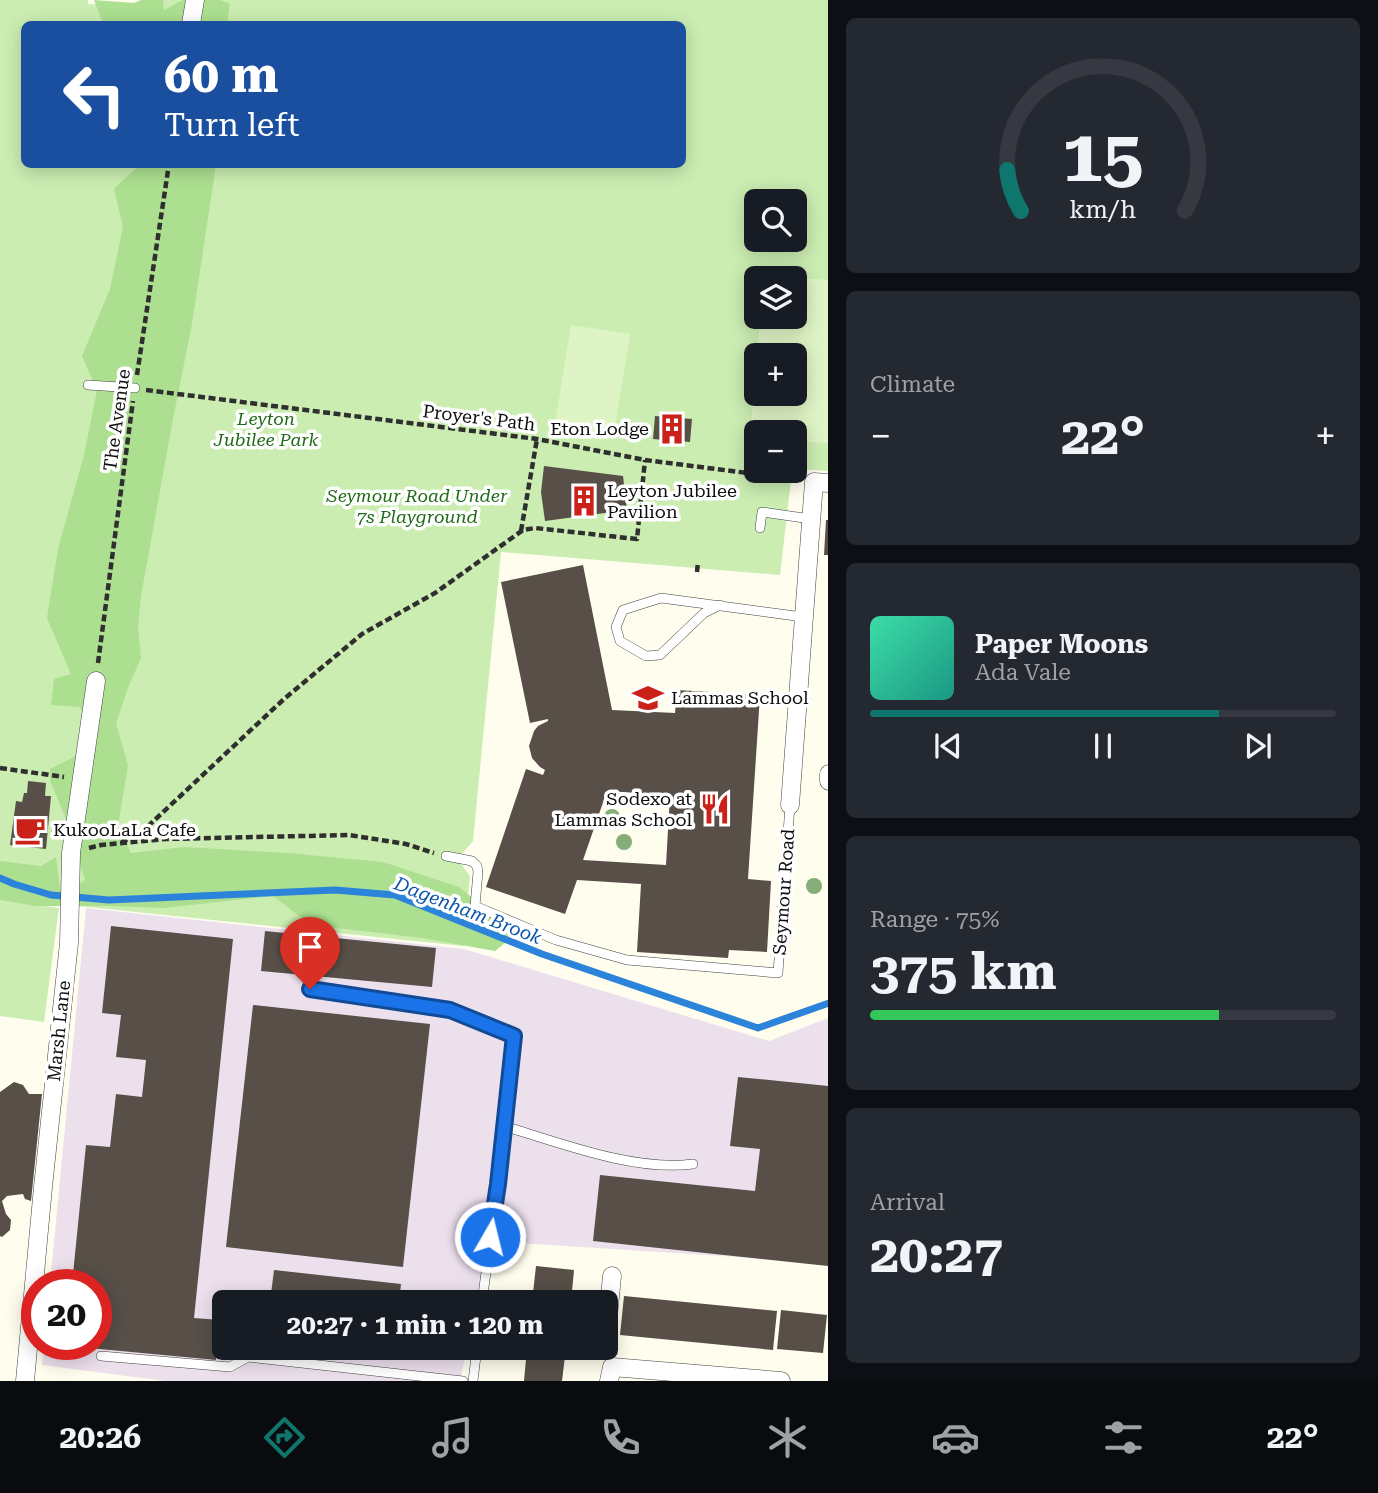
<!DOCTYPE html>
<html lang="en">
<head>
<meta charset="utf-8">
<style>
	:root { --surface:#171b24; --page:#242831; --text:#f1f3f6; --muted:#9ea1a6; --line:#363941; --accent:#0f766e }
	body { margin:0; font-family:"Roboto Serif",serif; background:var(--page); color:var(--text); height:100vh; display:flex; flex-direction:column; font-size:26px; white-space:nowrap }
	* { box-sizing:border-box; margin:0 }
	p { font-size:23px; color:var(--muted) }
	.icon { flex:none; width:38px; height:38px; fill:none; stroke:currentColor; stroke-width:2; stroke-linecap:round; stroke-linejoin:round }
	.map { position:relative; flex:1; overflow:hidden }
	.panel { display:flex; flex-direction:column; gap:18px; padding:18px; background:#0d0f14; width:550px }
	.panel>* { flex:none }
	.hud { position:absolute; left:21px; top:21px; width:665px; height:147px; border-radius:10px; box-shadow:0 4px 18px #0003; background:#1a4fa0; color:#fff; overflow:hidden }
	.buttons { position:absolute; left:744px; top:189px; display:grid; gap:14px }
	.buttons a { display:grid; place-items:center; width:63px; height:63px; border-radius:10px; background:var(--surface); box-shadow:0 4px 18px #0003; font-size:35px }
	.speed { position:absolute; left:21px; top:1269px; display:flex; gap:14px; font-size:35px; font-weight:700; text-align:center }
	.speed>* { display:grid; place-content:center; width:91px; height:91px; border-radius:50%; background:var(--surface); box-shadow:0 4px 18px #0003; line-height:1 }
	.speed .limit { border:10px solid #d22; background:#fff; color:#111 }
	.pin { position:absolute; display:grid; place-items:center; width:60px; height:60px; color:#fff; margin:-72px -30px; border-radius:50% 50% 50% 0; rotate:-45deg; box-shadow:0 0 7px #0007 }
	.pin .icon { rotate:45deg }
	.me { position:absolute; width:77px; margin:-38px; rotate:8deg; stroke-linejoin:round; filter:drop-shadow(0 0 5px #0008) }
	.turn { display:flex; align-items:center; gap:24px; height:147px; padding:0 28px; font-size:32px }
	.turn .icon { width:91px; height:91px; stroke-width:2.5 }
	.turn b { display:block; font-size:49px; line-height:60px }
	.big { font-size:52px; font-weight:700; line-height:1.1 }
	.panel .card { flex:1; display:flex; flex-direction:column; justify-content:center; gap:10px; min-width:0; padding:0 24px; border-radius:10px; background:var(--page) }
	.panel .dial { align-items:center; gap:0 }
	.dial svg { height:182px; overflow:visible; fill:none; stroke:var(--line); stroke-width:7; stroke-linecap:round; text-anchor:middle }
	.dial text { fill:var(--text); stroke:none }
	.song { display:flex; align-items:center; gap:21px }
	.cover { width:84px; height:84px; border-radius:10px; background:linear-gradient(135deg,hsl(160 70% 55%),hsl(170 70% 35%)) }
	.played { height:7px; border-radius:4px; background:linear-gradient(90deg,var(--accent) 75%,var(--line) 75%) }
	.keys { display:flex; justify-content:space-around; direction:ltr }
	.heat { display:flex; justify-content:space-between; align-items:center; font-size:38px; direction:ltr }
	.charge { height:10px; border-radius:5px; background:linear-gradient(90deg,#34c759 75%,var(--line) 0) }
	.trip { position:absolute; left:212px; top:1290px; width:406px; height:70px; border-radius:10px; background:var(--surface); box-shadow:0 4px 18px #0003; font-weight:700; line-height:70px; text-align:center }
	.tabs { display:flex; height:112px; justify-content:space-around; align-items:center; background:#090b0e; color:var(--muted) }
	.tabs .icon { width:49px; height:49px }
	.tabs .current { color:var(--accent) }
	.tabs b { font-size:32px; color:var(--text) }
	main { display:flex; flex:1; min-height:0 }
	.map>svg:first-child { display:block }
	.industrial { fill:#ede0ed }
	.green { fill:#cbedb2; fill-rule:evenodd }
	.forest { fill:#ace090 }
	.pitch { fill:#dff4c5 }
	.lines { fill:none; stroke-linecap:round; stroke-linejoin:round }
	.stream { stroke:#2c83da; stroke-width:7 }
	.building { fill:#574f48; fill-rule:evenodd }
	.lane-casing { stroke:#404040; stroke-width:10 }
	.street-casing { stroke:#404040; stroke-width:19 }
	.path { stroke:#2f2f2f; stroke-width:4.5; stroke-dasharray:7 3.5; stroke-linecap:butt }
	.lane { stroke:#fff; stroke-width:9 }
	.street { stroke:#fff; stroke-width:18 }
	.tree { fill:#84ad77 }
	.route-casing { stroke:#114b97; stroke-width:18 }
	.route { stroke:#1a73e8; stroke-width:12 }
	.labels { text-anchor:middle; stroke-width:7; stroke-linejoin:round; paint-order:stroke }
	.street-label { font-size:18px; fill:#0d0d0d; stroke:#fff }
	.park-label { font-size:18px; font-style:italic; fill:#206b17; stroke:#fff }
	.poi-label { font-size:18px; fill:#0d0d0d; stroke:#fff; text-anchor:start }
	.water-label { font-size:19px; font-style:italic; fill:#0a55aa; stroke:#fff }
</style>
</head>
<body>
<main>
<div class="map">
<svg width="829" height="1381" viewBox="0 0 829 1381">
	<rect width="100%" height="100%" fill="#fffded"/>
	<!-- industrial -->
	<polygon class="industrial" points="86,908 464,949 769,1041 828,1018 828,1263 488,1241 476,1302 224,1302 224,1348 467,1348 460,1381 165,1381 42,1365 44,1344 96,1344 96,1284 50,1284"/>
	<!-- green -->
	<g class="green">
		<path d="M0,0H88V4L149,8L151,0H828V471L795,469L794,432H756V471H792L780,575L501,552L473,841L461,855L447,857L461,864L470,876L463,946L69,905L0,892ZM24,24H682V164H24ZM756,201H794V240H756ZM756,278H794V317H756ZM756,355H794V394H756Z"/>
		<polygon points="0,900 59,908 44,1022 0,1016"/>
	</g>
	<!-- forest -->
	<g class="forest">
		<polygon points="94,0 134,3 141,0 163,0 164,10 183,0 220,0 230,4 227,24 103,24"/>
		<polygon points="139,165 216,165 192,324 173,419 141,596 138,627 141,658 128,688 116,723 128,765 118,826 131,853 184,847 288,853 383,862 459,887 517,933 495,951 422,938 311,925 273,896 164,908 104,906 36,906 0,900 0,861 41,866 56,857 61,897 85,880 67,821 50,781 50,769 96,746 80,707 51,705 54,679 71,674 47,618 58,549 84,455 97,390 82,356 110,289 123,227 114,189"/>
	</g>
	<!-- pitch -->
	<g class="pitch">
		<polygon points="763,275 828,280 828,443 795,441 794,432 756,432 756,438 750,437 756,365 756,394 794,394 794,355 757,355 760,317 794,317 794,278 763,278"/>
		<polygon points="571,325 630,334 614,433 555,424"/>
	</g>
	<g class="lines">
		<!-- stream -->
		<polyline class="stream" points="0,878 14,884 51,895 109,900 335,890 395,895 542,954 758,1028 829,1003"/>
	</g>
	<!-- building -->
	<g class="building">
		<polygon points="655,416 692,419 690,442 653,439"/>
		<polygon points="544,466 623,476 627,510 545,521 541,492"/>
		<polygon points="826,520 829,520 829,555 824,555"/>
		<path d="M583,565L612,710L675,713L677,690L760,695L748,879L771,881L767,952L729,950L728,958L637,952L641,884L577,880L565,914L486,887L526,769L543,775L545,770L540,767L532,758L529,746L534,731L538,726L548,721V719L530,723L501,582ZM607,791L670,795L666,865L583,860Z"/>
		<polygon points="28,781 46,783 45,796 51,796 46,849 10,845 16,801 22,802 24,793 27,793"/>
		<polygon points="111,926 233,939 194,1318 220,1320 216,1360 89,1348 90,1344 96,1344 96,1284 72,1284 86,1145 110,1147 116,1094 142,1097 146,1060 116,1057 121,1015 102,1013"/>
		<polygon points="265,931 436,948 432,987 261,971"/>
		<polygon points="253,1005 430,1024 403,1267 226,1247"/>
		<polygon points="738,1077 829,1086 828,1266 593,1241 600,1175 755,1191 760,1149 730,1146"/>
		<polygon points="14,1082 23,1085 29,1094 42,1094 31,1201 25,1199 23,1194 7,1196 2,1201 6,1214 11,1220 10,1230 2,1237 0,1236 0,1092"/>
		<polygon points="536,1266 574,1270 571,1302 532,1302"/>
		<polygon points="274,1270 401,1284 399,1302 270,1302"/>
		<polygon points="624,1296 777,1311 773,1350 620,1335"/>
		<polygon points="781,1310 827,1315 823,1353 777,1349"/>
		<polygon points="527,1348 566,1348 562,1381 524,1381"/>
	</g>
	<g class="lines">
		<!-- lane casing -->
		<g class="lane-casing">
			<g id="lane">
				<polyline points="88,385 135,388"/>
				<polyline points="760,528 762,512 811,519"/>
				<polyline points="720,605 704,613 660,655 646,656 620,641 616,627 623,610 661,598 803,617"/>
				<polyline points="446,856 472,861 477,866 478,872 475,906 556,940 627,960 778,973 790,805"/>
				<polyline points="310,989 450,1010 514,1036 498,1184 482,1302"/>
				<path d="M504,1126C560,1143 636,1172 693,1164"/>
				<polyline points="101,1356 230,1367 248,1357 463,1381"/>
				<polyline points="473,1381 477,1348"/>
			</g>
		</g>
		<!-- street casing -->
		<g class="street-casing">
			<g id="street">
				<polyline points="191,24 195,0"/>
				<polyline points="829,774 829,781"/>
				<polyline points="790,805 814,482 829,483"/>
				<polyline points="606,1337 612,1276"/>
				<polyline points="25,1381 43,1187 69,943 71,853 96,681"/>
				<polyline points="609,1381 612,1367 781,1381"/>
			</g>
		</g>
		<!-- path -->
		<g class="path">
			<polyline points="137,375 169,164"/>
			<polyline points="146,390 537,439 645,460 779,477 786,473 799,475"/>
			<polyline points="521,531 537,439"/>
			<polyline points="697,572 698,562"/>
			<polyline points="98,663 133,401"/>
			<polyline points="0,768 64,777"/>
			<polyline points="121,843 145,829 284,699 362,634 435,593 523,530 535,528 637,539 645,460"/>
			<polyline points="89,848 101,845 166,839 349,835 406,844 434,853"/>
		</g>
		<!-- lane -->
		<use href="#lane" class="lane"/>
		<!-- street -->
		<use href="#street" class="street"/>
	</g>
	<!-- trees -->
	<g class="tree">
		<circle cx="612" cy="817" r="8"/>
		<circle cx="624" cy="842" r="8"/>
		<circle cx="814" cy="886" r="8"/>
	</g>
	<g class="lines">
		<!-- route casing -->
		<g class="route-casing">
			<polyline id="route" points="310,989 450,1010 514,1036 498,1184 490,1237"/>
		</g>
		<!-- route -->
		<use href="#route" class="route"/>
	</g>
	<!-- icons -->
	<defs>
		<g id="building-bare" transform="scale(2.415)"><path d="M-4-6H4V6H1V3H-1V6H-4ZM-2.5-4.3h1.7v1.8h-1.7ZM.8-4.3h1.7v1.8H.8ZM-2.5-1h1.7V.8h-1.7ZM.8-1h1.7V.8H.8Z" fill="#ca2118" stroke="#fff" stroke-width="2.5" paint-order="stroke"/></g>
		<g id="school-bare" transform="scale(2.415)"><path d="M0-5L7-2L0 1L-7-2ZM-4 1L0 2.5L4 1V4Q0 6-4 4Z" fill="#ca2118" stroke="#fff" stroke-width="2.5" paint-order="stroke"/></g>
		<g id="restaurant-bare" transform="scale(2.415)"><path d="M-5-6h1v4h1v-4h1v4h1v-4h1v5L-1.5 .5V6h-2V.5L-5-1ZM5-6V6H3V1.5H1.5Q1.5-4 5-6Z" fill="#ca2118" stroke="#fff" stroke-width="2.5" paint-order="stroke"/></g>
		<g id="cafe-bare" transform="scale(2.415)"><path d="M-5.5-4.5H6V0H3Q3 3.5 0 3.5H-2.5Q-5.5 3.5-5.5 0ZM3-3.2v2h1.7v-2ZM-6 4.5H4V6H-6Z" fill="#ca2118" stroke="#fff" stroke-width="2.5" paint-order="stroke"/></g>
	</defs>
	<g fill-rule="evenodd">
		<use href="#building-bare" x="672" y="429"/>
		<use href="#building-bare" x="584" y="501"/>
		<use href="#school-bare" x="648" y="698"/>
		<use href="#restaurant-bare" x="715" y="809"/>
		<use href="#cafe-bare" x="30" y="830"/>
	</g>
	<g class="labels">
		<!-- street labels -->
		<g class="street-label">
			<text transform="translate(479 418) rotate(7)" y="6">Proyer's Path</text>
			<text transform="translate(117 420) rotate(-82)" y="6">The Avenue</text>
			<text transform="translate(784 892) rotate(-86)" y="6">Seymour Road</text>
			<text transform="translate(59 1031) rotate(-84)" y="6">Marsh Lane</text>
		</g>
		<!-- park labels -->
		<g class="park-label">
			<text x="266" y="425">Leyton<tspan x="266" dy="21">Jubilee Park</tspan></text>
			<text x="417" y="502">Seymour Road Under<tspan x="417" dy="21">7s Playground</tspan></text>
		</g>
		<!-- poi labels -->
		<g class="poi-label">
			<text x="649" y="435" text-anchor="end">Eton Lodge</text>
			<text x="607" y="497">Leyton Jubilee<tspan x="607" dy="21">Pavilion</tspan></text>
			<text x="671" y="704">Lammas School</text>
			<text x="692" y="805" text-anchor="end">Sodexo at<tspan x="692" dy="21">Lammas School</tspan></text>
			<text x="53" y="836">KukooLaLa Cafe</text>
		</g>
		<!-- water labels -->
		<g class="water-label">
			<text transform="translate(468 910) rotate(21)" y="7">Dagenham Brook</text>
		</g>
	</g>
</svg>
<div class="buttons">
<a><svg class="icon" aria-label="search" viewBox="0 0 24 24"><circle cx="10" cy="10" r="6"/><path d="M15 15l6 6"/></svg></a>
<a><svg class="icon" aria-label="layers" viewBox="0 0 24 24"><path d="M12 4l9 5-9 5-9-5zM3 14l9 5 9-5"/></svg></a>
<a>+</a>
<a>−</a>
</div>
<div class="speed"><div class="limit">20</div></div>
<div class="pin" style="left:310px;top:989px;background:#d93025"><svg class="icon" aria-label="arrive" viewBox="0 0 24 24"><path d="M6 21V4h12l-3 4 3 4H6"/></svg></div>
<svg class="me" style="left:490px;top:1237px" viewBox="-20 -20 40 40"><circle r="17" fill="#1a73e8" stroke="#fff" stroke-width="3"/><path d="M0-11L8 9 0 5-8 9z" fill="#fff"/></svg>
<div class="trip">20:27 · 1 min · 120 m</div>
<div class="hud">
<div class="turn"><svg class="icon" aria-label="left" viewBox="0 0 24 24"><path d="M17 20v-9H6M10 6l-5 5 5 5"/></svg><div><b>60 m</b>Turn left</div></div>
</div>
</div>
<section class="panel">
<div class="card dial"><svg viewBox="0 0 100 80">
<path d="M14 69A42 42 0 1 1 86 69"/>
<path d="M14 69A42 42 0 0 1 8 51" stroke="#0f766e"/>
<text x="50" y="56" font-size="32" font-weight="700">15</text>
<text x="50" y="72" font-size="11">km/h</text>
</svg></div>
<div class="card"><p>Climate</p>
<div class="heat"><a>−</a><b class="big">22°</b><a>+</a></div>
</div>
<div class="card">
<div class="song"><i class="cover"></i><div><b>Paper Moons</b><p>Ada Vale</p></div></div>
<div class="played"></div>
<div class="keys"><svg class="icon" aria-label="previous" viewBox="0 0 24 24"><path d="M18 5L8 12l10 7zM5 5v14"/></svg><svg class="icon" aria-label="pause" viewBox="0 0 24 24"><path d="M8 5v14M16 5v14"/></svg><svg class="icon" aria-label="next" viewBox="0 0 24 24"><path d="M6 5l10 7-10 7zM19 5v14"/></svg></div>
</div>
<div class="card"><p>Range · 75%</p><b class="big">375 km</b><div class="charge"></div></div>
<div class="card"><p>Arrival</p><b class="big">20:27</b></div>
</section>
</main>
<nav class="tabs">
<b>20:26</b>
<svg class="icon current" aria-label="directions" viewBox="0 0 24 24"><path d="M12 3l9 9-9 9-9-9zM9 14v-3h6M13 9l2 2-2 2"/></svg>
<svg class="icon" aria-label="music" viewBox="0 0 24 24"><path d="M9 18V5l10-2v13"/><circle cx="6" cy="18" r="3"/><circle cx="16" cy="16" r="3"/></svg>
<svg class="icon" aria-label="phone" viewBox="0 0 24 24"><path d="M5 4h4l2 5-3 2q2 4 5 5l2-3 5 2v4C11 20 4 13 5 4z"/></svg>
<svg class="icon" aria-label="climate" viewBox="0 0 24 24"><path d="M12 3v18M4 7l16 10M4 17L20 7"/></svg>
<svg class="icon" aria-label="car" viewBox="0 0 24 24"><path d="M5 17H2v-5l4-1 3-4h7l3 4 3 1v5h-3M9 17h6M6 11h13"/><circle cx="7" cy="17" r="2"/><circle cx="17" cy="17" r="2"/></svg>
<svg class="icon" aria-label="filters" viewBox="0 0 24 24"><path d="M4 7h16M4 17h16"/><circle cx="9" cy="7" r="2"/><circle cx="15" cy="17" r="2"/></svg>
<b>22°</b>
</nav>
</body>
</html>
